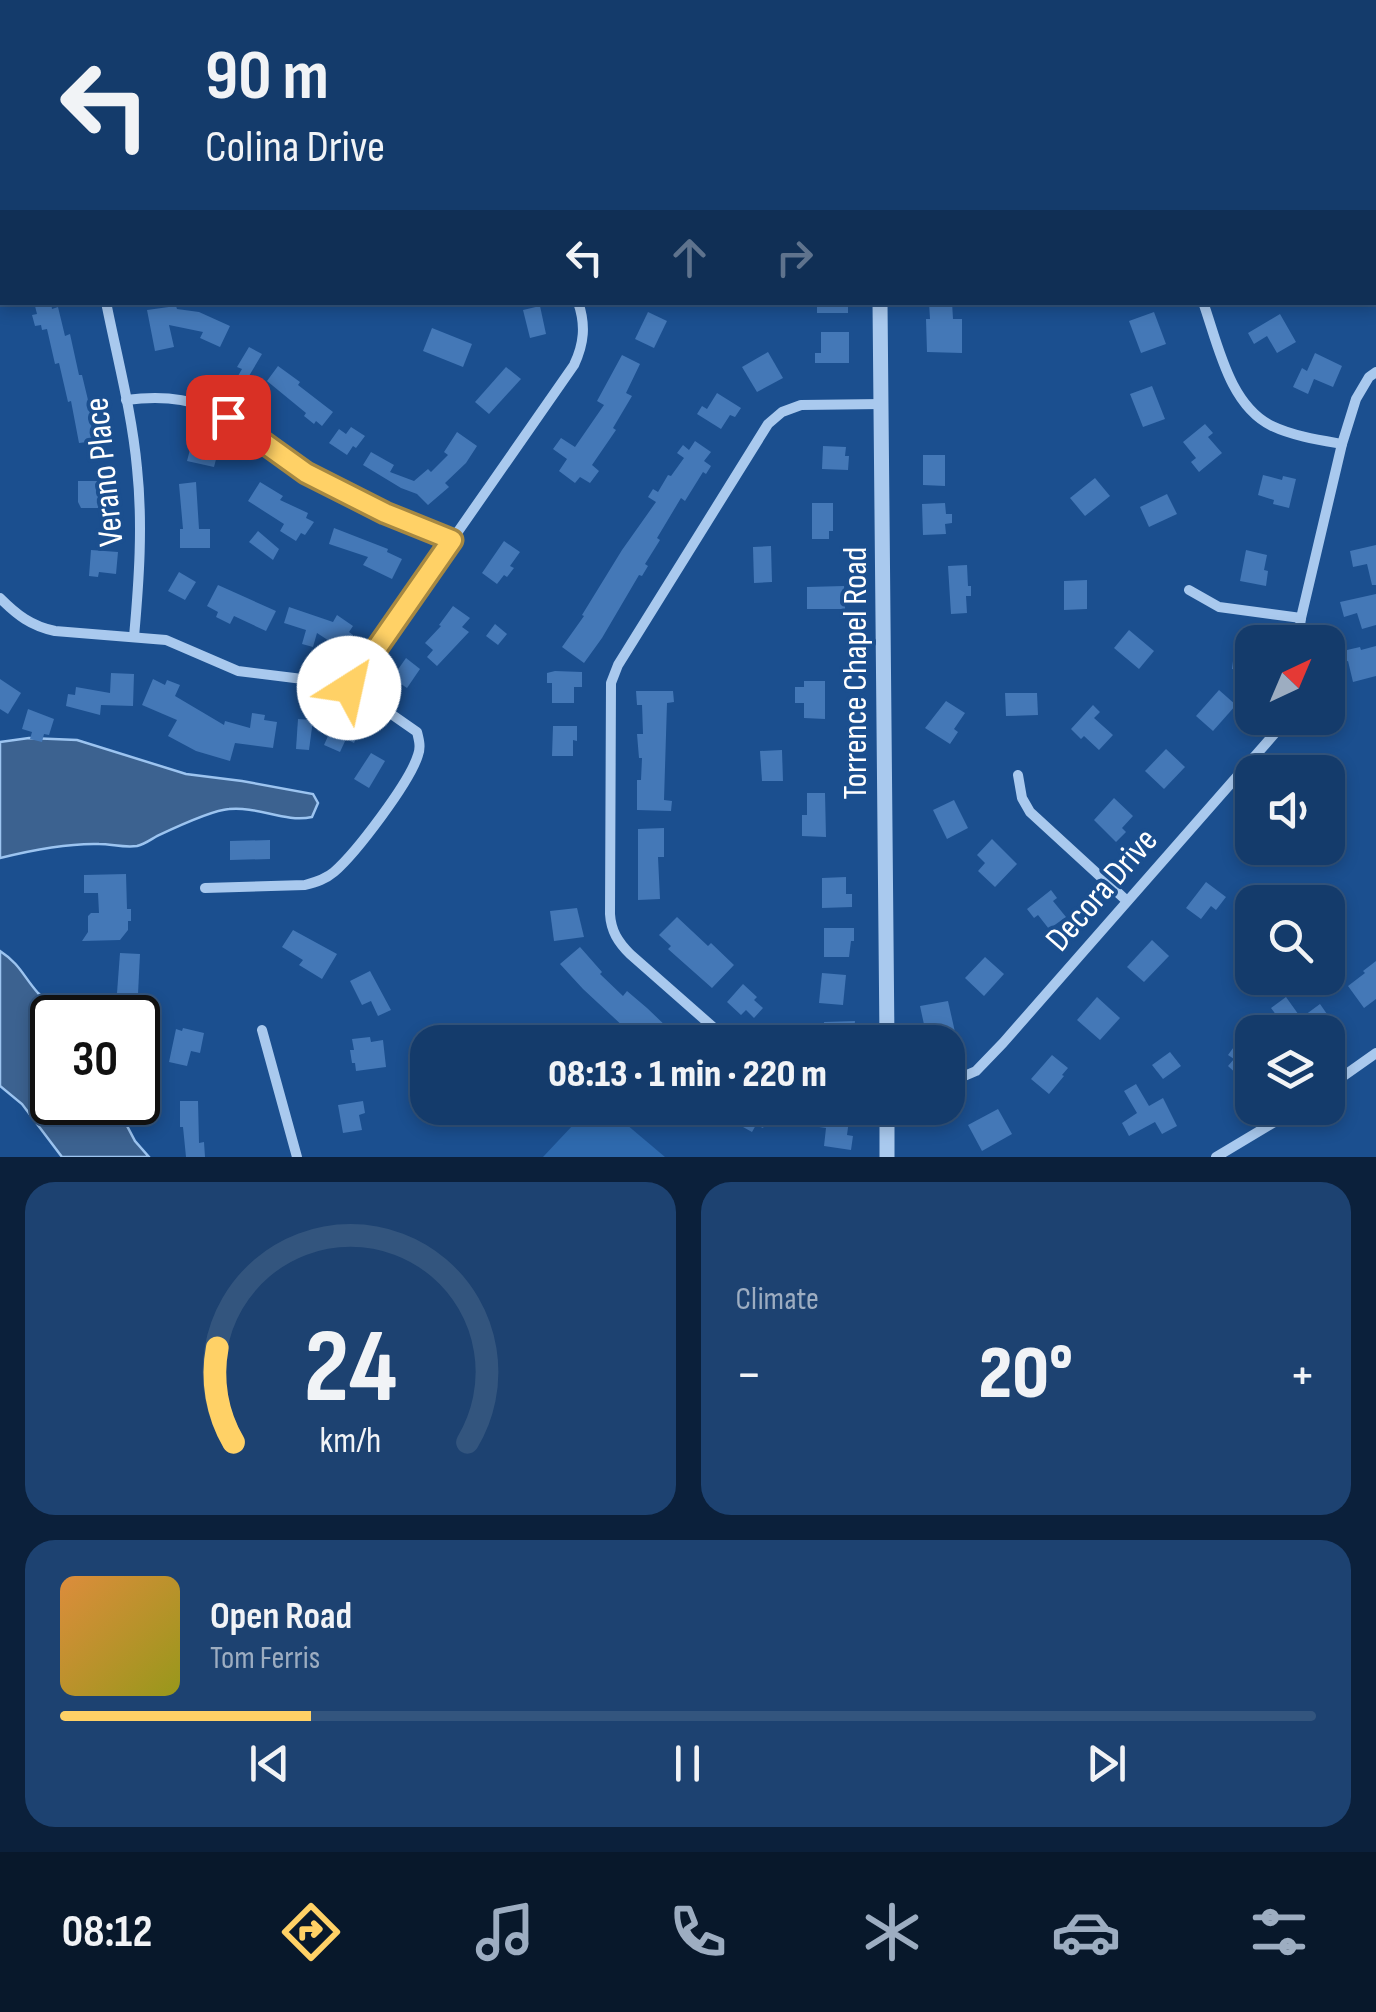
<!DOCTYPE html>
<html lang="en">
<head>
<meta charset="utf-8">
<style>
	:root { --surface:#143b6b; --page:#1d4271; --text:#f1f3f6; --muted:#9dadc1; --line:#33557e; --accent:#ffd166 }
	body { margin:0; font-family:"Sofia Sans Condensed",sans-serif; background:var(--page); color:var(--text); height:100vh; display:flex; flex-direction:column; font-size:38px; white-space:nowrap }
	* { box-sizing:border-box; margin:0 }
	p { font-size:32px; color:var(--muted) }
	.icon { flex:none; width:55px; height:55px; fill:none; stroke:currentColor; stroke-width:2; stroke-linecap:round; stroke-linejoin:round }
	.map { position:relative; height:1157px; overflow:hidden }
	.side { display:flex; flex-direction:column; gap:25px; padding:25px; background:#0b203b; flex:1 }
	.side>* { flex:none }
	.top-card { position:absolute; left:0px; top:0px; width:1378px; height:305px; box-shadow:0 5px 15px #0003,0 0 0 2px var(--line); background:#143b6b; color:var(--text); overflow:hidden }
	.needle { width:65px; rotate:44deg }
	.tools { position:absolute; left:1235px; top:625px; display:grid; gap:20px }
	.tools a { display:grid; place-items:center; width:110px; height:110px; border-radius:20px; background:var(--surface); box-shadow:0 5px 15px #0003,0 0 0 2px var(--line); font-size:50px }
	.speed { position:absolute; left:30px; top:995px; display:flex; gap:20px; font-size:50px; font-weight:700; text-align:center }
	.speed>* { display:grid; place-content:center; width:130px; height:130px; border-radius:50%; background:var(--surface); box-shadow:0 5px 15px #0003,0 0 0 2px var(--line); line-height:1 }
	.speed .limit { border:5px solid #111; border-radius:15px; background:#fff; color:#111 }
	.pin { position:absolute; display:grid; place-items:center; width:85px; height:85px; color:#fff; margin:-42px; border-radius:20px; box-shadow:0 5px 15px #0006 }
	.me { position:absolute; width:110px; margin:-55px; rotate:35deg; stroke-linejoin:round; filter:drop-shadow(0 0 8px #0008) }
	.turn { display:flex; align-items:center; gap:35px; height:210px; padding:0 40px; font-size:45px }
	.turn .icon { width:130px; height:130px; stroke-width:2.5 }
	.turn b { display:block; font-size:70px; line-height:85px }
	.lanes { display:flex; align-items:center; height:95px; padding:0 40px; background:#0003; justify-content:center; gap:50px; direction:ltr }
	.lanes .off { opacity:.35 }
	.big { font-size:75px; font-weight:800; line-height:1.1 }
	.side .card { flex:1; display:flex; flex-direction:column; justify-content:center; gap:15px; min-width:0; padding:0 35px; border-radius:30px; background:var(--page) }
	.side .dial { align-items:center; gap:0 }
	.dial svg { height:260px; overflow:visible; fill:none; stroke:var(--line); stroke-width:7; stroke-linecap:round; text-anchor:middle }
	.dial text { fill:var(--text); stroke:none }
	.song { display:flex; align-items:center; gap:30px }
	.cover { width:120px; height:120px; border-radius:15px; background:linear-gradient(135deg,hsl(30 70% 55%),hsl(60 70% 35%)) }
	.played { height:10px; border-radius:5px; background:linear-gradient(90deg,var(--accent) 20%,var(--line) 20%) }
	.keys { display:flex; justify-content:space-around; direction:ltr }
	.heat { display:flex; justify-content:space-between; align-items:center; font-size:55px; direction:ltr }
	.side .tiles { flex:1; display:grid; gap:25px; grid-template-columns:1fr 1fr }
	.card:last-child { grid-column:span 2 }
	.trip { position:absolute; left:410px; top:1025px; width:555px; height:100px; border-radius:30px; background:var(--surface); box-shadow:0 5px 15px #0003,0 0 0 2px var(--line); font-weight:800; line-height:100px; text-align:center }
	.menu { display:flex; height:160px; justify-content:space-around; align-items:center; background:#08182b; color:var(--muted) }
	.menu .icon { width:70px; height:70px }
	.menu .selected { color:var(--accent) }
	.menu b { font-size:45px; color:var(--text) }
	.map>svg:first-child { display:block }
	.green { fill:#2e69ad }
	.water { fill:#3c6290; stroke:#9cc4f0; stroke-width:2.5 }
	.building { fill:#4478b7 }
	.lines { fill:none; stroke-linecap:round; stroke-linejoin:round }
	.minor { stroke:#a9c9ee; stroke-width:10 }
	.tertiary { stroke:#a9c9ee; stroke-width:15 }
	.route-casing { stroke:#a68842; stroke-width:25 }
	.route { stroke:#ffd166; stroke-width:18 }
	.labels { text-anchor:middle; stroke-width:8; stroke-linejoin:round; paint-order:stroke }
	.street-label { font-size:35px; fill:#fff; stroke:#1b4f8f }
</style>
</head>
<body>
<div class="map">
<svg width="1376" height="1157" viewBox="0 0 1376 1157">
	<rect width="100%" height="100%" fill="#1b4f8f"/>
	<!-- green -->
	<polygon class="green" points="589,1108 607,1108 665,1157 543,1157"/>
	<!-- water -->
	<g class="water">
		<polygon points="0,0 340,0 344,2 2,2 2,43 0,44"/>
		<polygon points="1299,0 1376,0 1375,277 1375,2 1296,2"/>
		<path d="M29,738L77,740L186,774L242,781L313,794L318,803L312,817C285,823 258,806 229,809C212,810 174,828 157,836C150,840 145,844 137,846C124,848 112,844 99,844C66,843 32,850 0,858V742Z"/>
		<path d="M0,951C20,964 23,976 38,993C48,1003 58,1010 71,1017L52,1018V1102L115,1103L135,1141L149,1157H62L22,1104L0,1086Z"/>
	</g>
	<!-- building -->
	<g class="building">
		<polygon points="34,302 51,302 52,309 58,307 65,336 70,334 79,375 82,375 88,400 94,441 79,443 71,401 68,402 59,363 55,364 47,329 42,330 41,325 35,326 32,315 37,314"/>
		<rect x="817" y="302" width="31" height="11"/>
		<polygon points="929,302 952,302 953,319 962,319 962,353 927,352 926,319 930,319"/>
		<polygon points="176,306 177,309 199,312 230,326 220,347 200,338 203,332 169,325 174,347 155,351 147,310"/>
		<polygon points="540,306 546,334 530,338 523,310"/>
		<polygon points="648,312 667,321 654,348 635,339"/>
		<polygon points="1154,312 1166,344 1141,353 1129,321"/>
		<polygon points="1280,314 1296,342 1277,353 1267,336 1254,344 1248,333"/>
		<polygon points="432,328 472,344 463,367 423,351"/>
		<polygon points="821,332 849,332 849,363 815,363 815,353 821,353"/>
		<polygon points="249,347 262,354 246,381 238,376 242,369 237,367"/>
		<polygon points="768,352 783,378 757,392 742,367"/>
		<polygon points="1315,353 1342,366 1333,387 1314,379 1308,394 1293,387 1302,368 1307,371"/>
		<polygon points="622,355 640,364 626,393 632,396 613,428 616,430 592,465 599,471 590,483 580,477 575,483 559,471 567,459 553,449 561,438 575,447 604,405 597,401"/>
		<polygon points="278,366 300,382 298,385 333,412 322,426 316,421 314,424 304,416 306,413 267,381"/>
		<polygon points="506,367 521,379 489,414 475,402"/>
		<polygon points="1152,386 1165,419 1143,427 1130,394"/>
		<polygon points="717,393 741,408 735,417 730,415 721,429 697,414 702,406 707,409"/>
		<polygon points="1205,424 1213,433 1208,437 1222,453 1199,472 1191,462 1196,458 1183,442"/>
		<polygon points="351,427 365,436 356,448 353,446 347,455 329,443 339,429 346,434"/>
		<polygon points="457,432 477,446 466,463 445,483 449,487 428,505 417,494 401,488 363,465 371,452 394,465 390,472 414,481 428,469 431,472 448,455 444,452"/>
		<polygon points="193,438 206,442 206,445 219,448 214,467 187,461"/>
		<polygon points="695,441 711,452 704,461 711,466 706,474 703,472 685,501 681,498 657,538 660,540 645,564 648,566 642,576 639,575 602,638 584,663 562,647 584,616 582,615 622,550 656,502 648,497 653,489 658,492 668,475 671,476 684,458 677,453 683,445 689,450"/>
		<polygon points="823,446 846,447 845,456 849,456 848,470 822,469"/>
		<polygon points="923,455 945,455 945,486 923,485"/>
		<polygon points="1263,475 1282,480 1283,476 1296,479 1289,508 1273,504 1274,500 1258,495"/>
		<polygon points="1095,478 1110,496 1085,516 1070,498"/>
		<polygon points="78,481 102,481 102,508 81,508 78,502"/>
		<polygon points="196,482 199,529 210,529 210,548 180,548 180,529 183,529 179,484"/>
		<polygon points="260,482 283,496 280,500 308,513 306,518 314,522 305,535 301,533 296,541 280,531 284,524 248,501"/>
		<polygon points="1167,494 1177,514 1149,527 1140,507"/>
		<polygon points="812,503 833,503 833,531 829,531 829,539 812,539"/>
		<polygon points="945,503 946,514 952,514 952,523 945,524 946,534 923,535 922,504"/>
		<polygon points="334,528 388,549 387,552 402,559 392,579 363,565 368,557 329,544"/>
		<polygon points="258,531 279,549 273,560 249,542"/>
		<polygon points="504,541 520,552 510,566 514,568 507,577 504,575 497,584 482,573"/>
		<polygon points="1376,545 1376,585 1372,585 1367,564 1353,567 1350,551"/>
		<polygon points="771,546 772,582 754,583 753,547"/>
		<polygon points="91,550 118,552 116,574 99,572 98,577 89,576"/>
		<polygon points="1246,550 1267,555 1264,570 1268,571 1266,586 1240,581"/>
		<polygon points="967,565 968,586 971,586 971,596 966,596 967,613 951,614 948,566"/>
		<polygon points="179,572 196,582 185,600 168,591"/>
		<polygon points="1087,580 1087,609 1064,610 1064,581"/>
		<polygon points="218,585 276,611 266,631 234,616 230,624 216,617 218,612 207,606"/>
		<polygon points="844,586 845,609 807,609 807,587"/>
		<polygon points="1376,594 1376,625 1362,629 1357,613 1344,617 1340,602"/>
		<polygon points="453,606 470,618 462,627 469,632 437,666 427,657 433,650 425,643 441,626 439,625"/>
		<polygon points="289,607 333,622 337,615 353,626 349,632 353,635 343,650 317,633 313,647 302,644 306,630 284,623"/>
		<polygon points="495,624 507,634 498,645 486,636"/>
		<polygon points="1129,630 1154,651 1139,669 1114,648"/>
		<polygon points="1236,638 1252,640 1252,671 1232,669"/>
		<polygon points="1376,646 1376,676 1353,682 1348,661 1336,664 1332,650 1346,647 1347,650 1360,647 1361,650"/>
		<polygon points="406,658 420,669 407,688 392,678"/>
		<polygon points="555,671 582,672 582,687 574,687 574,703 552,703 552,683 547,683 547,673"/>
		<polygon points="111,673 134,674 133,706 101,705 100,715 66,706 68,694 75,695 76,687 110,693"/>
		<polygon points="0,679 21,693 8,714 0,709"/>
		<polygon points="153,679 165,685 167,680 180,685 175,696 224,725 225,721 250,728 252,713 265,715 264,720 277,722 273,748 235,743 230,761 196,751 168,736 177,720 142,705"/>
		<polygon points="804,681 825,681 825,719 804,718 804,703 795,703 795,687 804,687"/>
		<polygon points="1219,690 1236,705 1213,731 1196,716"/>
		<polygon points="636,691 673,691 674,702 667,703 664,800 672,801 671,811 637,810 637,780 641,780 642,758 639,758 637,734 643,734 642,705 637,705"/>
		<polygon points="1005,693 1037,693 1038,715 1006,716"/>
		<polygon points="946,701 965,713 954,729 958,732 950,744 925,728"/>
		<polygon points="1093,705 1100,712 1094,718 1113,735 1099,750 1084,736 1081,739 1071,729"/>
		<polygon points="28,709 54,719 49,735 44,734 42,742 30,739 32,732 22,729"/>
		<polygon points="298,719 313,720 309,750 296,749"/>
		<polygon points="333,725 348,731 349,727 359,731 354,743 346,739 340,752 324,745"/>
		<polygon points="553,726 577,726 577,741 573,740 573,756 552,756"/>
		<polygon points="1166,749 1185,767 1164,789 1145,771"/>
		<polygon points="782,750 783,781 762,781 760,751"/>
		<polygon points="371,753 385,761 369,788 354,779"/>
		<polygon points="807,793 825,793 826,837 802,836 802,815 807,815"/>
		<polygon points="1114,798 1133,816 1122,828 1126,832 1116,842 1094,820"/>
		<polygon points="954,800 968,828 947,839 933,810"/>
		<polygon points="1252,824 1252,848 1262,848 1252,858 1252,861 1234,844"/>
		<polygon points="664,828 664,857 658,857 660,899 638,900 638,829"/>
		<polygon points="992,839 1017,864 995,887 978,871 985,863 977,855"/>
		<polygon points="270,840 270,859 230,860 230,841"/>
		<polygon points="126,874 127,909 131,909 131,921 128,921 128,930 120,940 82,941 88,932 88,916 91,913 99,913 98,893 84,893 84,875"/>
		<polygon points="846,877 846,894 852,894 852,907 822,908 822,878"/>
		<polygon points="1206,882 1226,897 1216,910 1211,906 1201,919 1186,908"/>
		<polygon points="1051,890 1057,898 1053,901 1066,917 1049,929 1038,915 1034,918 1027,909"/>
		<polygon points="577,908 584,937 554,941 550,911"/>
		<polygon points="677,917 708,946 711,943 734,965 712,988 668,949 671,946 659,935"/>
		<polygon points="824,928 854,928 854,941 851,941 849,957 824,957"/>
		<polygon points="293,930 337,954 322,979 299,965 303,960 282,947"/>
		<polygon points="1152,940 1169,956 1144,982 1127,967"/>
		<polygon points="580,947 602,972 600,974 623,996 627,991 647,1008 670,1030 667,1033 677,1042 640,1042 583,989 560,964"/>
		<polygon points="120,953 140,954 138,994 117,993"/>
		<polygon points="985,957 1004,974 984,996 965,978"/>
		<polygon points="1376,961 1376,999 1364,1008 1348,986 1365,973 1363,971"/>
		<polygon points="370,971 391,1010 378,1016 371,1001 362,1005 350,981"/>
		<polygon points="822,973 846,975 843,1005 819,1003"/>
		<polygon points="743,984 757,997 754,1000 763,1008 754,1018 746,1010 741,1015 727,1002"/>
		<polygon points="1097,997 1120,1018 1100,1040 1077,1020"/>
		<polygon points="1286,997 1301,1018 1320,1004 1336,1027 1328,1032 1289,1032 1271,1008"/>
		<polygon points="948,1001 955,1032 943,1035 941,1026 925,1029 920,1006"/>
		<polygon points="855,1021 853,1042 825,1042 824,1022"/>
		<polygon points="183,1028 204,1033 200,1053 191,1051 187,1066 169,1062 176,1029 182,1031"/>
		<polygon points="1252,1034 1252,1088 1228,1066 1234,1059 1228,1055 1236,1044 1242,1048"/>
		<polygon points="370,1037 371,1042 383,1040 386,1067 356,1071 355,1063 352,1063 350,1050 354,1050 352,1039"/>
		<polygon points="1170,1052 1181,1066 1163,1079 1152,1065"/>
		<polygon points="1052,1055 1068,1068 1062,1075 1064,1076 1049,1094 1031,1079"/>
		<polygon points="1136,1084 1149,1106 1163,1098 1177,1126 1162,1134 1155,1122 1129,1136 1122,1123 1137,1113 1124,1091"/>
		<polygon points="180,1101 198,1101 199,1143 204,1142 205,1157 186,1157 183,1127 180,1127"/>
		<polygon points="363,1101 365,1113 359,1115 362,1130 343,1133 338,1105"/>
		<polygon points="741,1108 773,1108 763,1128 756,1125 752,1132 743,1127 746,1121 737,1116"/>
		<polygon points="998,1109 1012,1134 982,1151 968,1125"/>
		<polygon points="821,1115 849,1120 847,1135 853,1136 851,1150 824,1146 826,1128 819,1127"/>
	</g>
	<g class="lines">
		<!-- minor -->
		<g class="minor">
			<polyline points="504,0 506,2"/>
			<polyline points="1131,0 1131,2"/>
			<polyline points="541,2 546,0"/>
			<polyline points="0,148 2,148"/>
			<path d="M106,302C117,357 132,413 137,468C143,524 139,581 134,637"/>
			<path d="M1203,302C1218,344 1229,405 1272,426C1293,436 1319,440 1342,444"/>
			<path d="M126,400C223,387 239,436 311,476C356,502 404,521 452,540"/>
			<polyline points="1189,590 1219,607 1301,618"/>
			<path d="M0,598C17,615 31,626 55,631L166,640L238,671L335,683L361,693L417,732C419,740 421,747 418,755C410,782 356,853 334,872C326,879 316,882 305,885L205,888"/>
			<polyline points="1298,642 1301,618 1342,444 1356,399 1369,377 1376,372"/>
			<path d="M349,688L574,365C584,344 586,325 578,302"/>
			<polyline points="1018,775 1022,798 1030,812 1127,901"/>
			<polyline points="262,1030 297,1157"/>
			<path d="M730,1042L630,954C618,942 611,931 610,914L611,683L618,665L768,424L782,412L801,405L882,404"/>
			<polyline points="948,1083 976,1071 1003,1043 1276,732 1284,718"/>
			<polyline points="1328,1087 1376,1053"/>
			<polyline points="1216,1157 1298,1108"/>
		</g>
		<!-- tertiary -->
		<g class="tertiary">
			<polyline points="841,0 842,2"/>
			<polyline points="880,302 887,1042"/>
			<polyline points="887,1108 887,1157"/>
		</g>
	</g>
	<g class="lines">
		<!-- route casing -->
		<g class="route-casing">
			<polyline id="route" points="228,417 306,473 385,513 452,540 349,688"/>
		</g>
		<!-- route -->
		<use href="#route" class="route"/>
	</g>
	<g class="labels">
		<!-- street labels -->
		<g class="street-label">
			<text transform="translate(103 472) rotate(-96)" y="12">Verano Place</text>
			<text transform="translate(854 673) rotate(-90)" y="12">Torrence Chapel Road</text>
			<text transform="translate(1101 889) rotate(-49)" y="12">Decora Drive</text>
		</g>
	</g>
</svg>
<div class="tools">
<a><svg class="needle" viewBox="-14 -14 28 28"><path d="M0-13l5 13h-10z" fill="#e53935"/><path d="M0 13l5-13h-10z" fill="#9dadc1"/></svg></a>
<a><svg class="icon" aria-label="sound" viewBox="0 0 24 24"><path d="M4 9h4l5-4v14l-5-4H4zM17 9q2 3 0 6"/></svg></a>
<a><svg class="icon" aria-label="search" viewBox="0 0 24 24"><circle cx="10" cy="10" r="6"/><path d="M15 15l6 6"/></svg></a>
<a><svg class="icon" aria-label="layers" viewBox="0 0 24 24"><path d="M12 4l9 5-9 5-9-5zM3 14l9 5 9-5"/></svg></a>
</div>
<div class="speed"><div class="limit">30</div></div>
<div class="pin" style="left:228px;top:417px;background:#d93025"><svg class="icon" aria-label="arrive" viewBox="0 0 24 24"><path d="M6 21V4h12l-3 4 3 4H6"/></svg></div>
<svg class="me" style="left:349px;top:688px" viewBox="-20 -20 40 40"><circle r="19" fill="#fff"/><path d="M0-13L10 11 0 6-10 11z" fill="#ffd166"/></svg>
<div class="trip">08:13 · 1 min · 220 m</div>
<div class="top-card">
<div class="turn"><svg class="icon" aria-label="left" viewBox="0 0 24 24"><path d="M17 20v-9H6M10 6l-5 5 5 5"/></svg><div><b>90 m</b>Colina Drive</div></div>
<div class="lanes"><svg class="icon" aria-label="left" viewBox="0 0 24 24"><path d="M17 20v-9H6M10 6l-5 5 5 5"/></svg><svg class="icon off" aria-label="ahead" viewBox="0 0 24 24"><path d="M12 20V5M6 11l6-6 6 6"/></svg><svg class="icon off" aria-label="right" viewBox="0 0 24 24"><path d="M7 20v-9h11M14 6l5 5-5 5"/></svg></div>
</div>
</div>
<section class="side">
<div class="tiles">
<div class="card dial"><svg viewBox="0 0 100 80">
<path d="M14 69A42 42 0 1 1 86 69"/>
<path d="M14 69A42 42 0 0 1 9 40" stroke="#ffd166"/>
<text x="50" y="56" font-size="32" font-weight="700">24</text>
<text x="50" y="72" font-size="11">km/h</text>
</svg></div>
<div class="card"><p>Climate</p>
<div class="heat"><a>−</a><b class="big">20°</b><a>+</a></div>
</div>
<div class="card">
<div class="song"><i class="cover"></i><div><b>Open Road</b><p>Tom Ferris</p></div></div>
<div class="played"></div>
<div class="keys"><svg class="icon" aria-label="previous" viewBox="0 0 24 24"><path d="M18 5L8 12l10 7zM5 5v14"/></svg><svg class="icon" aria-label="pause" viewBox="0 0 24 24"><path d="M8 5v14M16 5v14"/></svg><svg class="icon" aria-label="next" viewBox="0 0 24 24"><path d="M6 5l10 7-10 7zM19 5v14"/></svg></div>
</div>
</div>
</section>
<nav class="menu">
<b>08:12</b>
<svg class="icon selected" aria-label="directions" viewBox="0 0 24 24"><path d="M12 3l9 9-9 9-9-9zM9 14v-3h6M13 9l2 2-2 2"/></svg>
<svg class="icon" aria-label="music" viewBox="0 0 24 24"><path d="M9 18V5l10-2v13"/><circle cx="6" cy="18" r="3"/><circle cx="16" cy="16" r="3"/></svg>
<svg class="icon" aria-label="phone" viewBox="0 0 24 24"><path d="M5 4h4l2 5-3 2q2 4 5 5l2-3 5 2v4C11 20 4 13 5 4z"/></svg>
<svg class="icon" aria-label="climate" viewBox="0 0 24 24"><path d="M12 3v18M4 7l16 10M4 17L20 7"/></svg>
<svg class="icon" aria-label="car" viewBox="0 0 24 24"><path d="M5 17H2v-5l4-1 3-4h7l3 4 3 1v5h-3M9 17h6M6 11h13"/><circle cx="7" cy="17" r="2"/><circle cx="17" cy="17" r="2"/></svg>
<svg class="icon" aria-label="filters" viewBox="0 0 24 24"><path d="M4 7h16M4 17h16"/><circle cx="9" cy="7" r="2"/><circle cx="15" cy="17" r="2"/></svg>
</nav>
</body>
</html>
